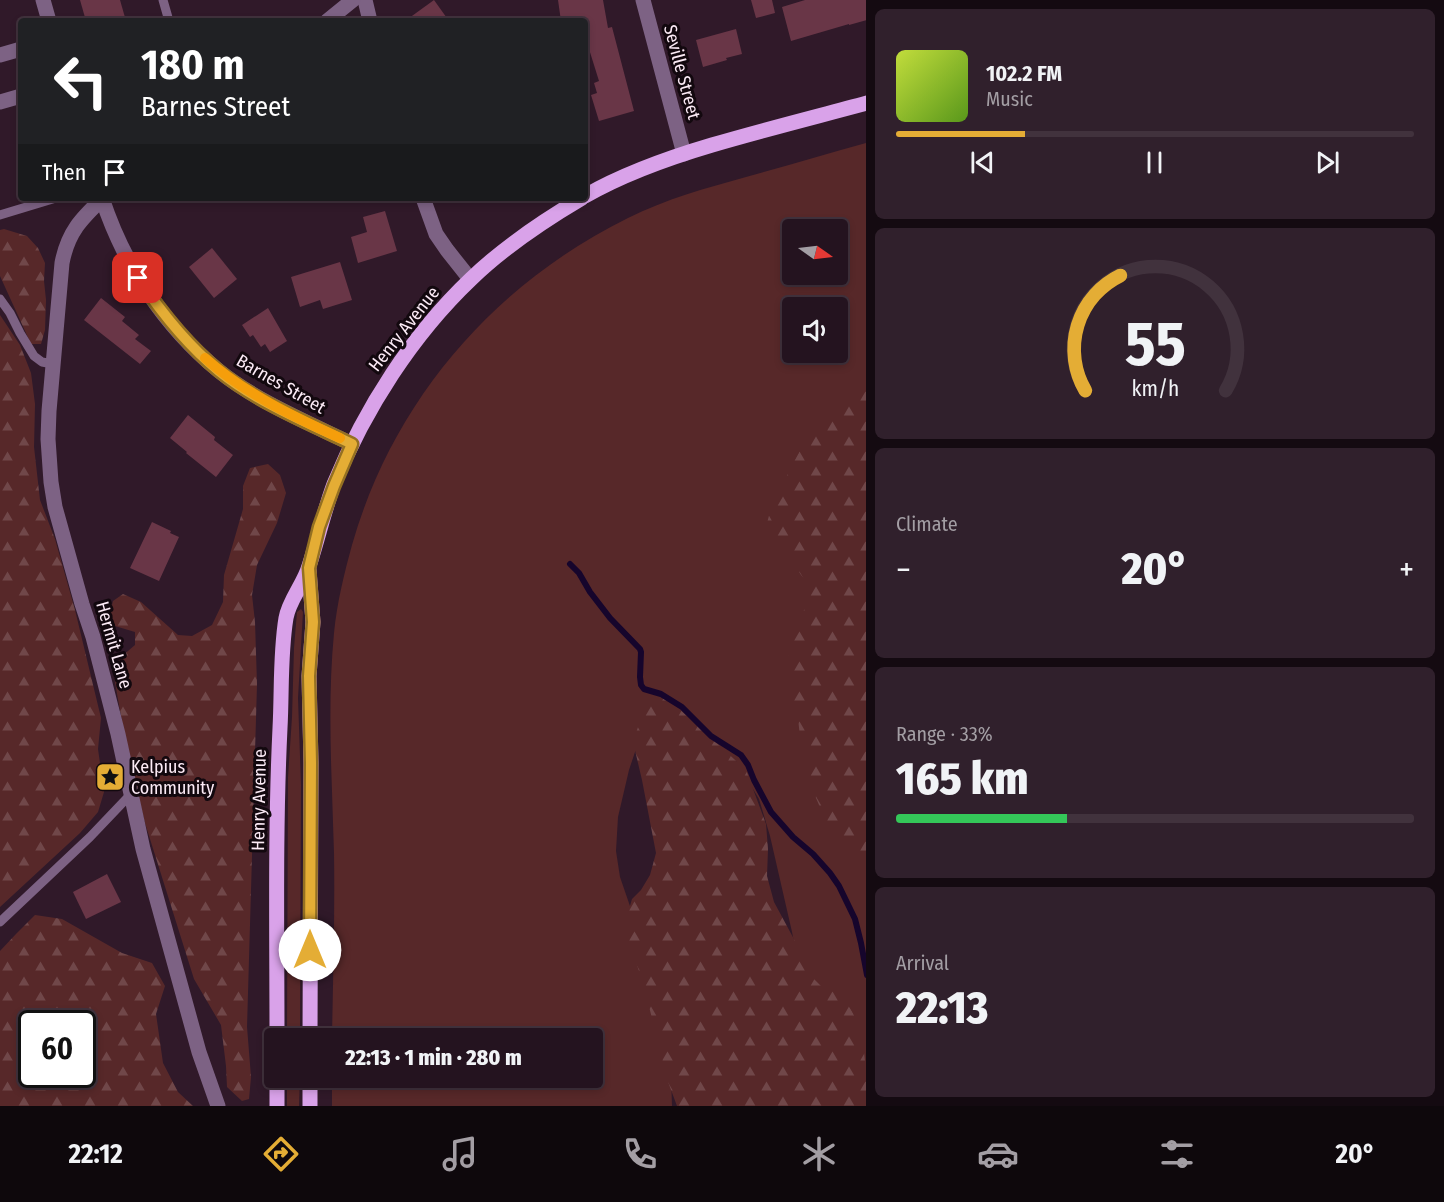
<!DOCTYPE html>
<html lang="en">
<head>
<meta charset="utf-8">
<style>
	:root { --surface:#24131f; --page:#30202c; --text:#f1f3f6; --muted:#a39ea4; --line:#41323d; --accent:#e4ad35 }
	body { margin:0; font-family:"Fira Sans Condensed",sans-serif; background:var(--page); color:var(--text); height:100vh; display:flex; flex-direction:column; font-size:22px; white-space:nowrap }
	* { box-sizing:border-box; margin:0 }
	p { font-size:20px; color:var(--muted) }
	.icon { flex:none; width:33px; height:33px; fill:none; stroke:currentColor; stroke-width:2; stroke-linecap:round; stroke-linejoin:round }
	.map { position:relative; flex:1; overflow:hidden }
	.panel { display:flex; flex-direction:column; gap:9px; padding:9px; background:#140a11; width:578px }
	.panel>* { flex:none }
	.top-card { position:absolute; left:18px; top:18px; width:570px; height:183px; border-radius:6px; box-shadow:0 3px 9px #0003,0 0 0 2px var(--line); background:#202124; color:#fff; overflow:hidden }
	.needle { width:39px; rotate:104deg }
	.fabs { position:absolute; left:782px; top:219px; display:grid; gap:12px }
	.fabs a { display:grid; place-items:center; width:66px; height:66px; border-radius:6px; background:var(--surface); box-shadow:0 3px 9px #0003,0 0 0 2px var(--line); font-size:30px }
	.speed { position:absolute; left:18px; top:1010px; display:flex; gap:12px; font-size:30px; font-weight:700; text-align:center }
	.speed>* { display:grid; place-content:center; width:78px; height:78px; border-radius:50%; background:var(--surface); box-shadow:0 3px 9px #0003,0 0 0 2px var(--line); line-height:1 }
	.speed .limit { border:3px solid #111; border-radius:9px; background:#fff; color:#111 }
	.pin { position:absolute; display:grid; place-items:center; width:51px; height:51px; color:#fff; margin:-26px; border-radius:12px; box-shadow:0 3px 9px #0006 }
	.me { position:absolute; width:66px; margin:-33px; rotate:0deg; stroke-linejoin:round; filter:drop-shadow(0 0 4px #0008) }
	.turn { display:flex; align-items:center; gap:21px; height:126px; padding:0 24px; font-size:27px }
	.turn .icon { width:78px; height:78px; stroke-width:2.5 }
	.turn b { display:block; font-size:42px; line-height:51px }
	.then { display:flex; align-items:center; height:57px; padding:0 24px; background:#0003; gap:12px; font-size:22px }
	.big { font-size:45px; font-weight:800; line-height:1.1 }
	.panel .tile { flex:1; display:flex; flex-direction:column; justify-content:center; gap:9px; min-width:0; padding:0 21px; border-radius:9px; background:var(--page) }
	.panel .dial { align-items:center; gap:0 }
	.dial svg { height:156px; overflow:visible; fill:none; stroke:var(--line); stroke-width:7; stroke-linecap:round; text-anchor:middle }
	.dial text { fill:var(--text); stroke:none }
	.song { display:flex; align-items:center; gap:18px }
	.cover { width:72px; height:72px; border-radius:9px; background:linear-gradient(135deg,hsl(70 70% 55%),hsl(90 70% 35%)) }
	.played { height:6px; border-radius:3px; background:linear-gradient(90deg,var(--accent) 25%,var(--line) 25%) }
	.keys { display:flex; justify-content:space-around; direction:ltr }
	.heat { display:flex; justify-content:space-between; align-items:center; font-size:33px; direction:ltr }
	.charge { height:9px; border-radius:4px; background:linear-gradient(90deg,#34c759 33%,var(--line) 0) }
	.trip { position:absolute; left:264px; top:1028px; width:339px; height:60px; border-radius:6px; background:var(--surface); box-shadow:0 3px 9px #0003,0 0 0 2px var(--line); font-weight:800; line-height:60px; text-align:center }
	.tabs { display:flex; height:96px; justify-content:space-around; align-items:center; background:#0e080c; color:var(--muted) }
	.tabs .icon { width:42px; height:42px }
	.tabs .current { color:var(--accent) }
	.tabs b { font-size:27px; color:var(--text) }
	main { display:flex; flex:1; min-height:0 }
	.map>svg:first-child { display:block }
	.green { fill:#572829; fill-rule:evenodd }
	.forest { fill:url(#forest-firs); fill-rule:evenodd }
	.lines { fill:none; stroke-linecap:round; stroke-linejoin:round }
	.stream { stroke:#16052c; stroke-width:6 }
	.building { fill:#693647 }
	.service { stroke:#7d6284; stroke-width:9 }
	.minor { stroke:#7d6284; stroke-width:15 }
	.primary { stroke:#d9a2e9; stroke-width:15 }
	.route-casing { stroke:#947022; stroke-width:15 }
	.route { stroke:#e4ad35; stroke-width:10 }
	.slow { stroke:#f59e0b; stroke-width:10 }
	.labels { text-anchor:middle; stroke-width:6; stroke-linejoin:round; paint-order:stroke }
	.street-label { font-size:18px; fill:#fcebf6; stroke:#12080e }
	.poi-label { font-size:18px; fill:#fcebf6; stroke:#12080e; text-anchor:start }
</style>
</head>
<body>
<main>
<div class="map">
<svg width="867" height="1106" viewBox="0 0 867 1106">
	<defs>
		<pattern id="forest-firs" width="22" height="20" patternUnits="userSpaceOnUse" patternTransform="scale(1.5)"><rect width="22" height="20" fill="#572829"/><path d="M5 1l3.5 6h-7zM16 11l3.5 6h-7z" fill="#704749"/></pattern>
	</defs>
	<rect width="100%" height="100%" fill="#301929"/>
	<!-- green -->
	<g class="green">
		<path d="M866,143V1079L801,978L792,932L770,836L759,799L736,761L639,740L629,770L618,817L616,851L620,877L631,909L671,1074L672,1106H332V1077H592V1038H332C333,976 335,915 334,853C332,780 327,706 334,633C337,603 344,574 352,545C393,401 494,284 628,218C666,199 706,188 746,177C786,166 826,154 866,143ZM792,230H837V274H792ZM792,308H837V352H792Z"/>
		<polygon points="301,609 303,612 298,698 301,785 300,1038 287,1038 288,777 292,717 294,648 297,612"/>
		<polygon points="287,1077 300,1077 299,1106 287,1106"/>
	</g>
	<!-- forest -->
	<g class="forest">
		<polygon points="4,229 27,236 38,248 45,263 44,281 46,300 45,330 41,344 31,344 0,276 0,230"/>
		<polygon points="0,315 20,345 31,373 35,404 34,447 40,500 55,539 75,610 101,718 98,749 104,792 98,812 80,833 0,907"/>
		<polygon points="866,380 867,864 860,863 854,859 829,828 813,791 809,772 801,747 797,708 791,693 788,674 789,635 803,613 811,588 810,584 801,575 792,560 782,550 771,533 767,523 770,512 774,501 782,489 789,471 802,447 822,429 842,403 854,390"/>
		<polygon points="268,464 280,475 286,493 277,523 257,565 252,595 255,622 257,684 247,1027 251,1077 249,1099 242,1101 227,1087 226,1066 221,1025 194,979 145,823 127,750 113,671 121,657 135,645 135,632 115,626 110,614 113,601 123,594 141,602 178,635 192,636 212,625 223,602 224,575 243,509 243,486 250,468"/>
		<polygon points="651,696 662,696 675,705 746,770 766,824 768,849 767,876 774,902 795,941 811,976 825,990 835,992 844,999 852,1011 858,1024 863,1043 866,1070 866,1106 677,1106 667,1079 644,986 627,935 627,916 632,899 641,890 650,875 656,853 642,780 634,746 636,733 646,703"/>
		<path d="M35,915L62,919L122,953L152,963L165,986L156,1014L163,1063L178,1092L193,1106H0V951L16,934ZM32,1023H82V1074H32Z"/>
	</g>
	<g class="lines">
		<!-- stream -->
		<polyline class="stream" points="570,564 579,573 590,592 610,618 640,649 641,652 640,677 641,685 644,689 661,694 682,707 711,736 741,755 748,765 754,780 771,812 793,837 813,854 830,873 839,886 855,919 861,943 867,975"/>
	</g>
	<!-- building -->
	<g class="building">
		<polygon points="80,0 120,0 126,21 86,21"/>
		<polygon points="434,0 449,21 405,21"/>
		<polygon points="558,0 603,0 608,28 612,27 634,111 599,121 591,95 597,93 594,83 599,81 589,49 585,50 585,21 561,21"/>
		<polygon points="751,0 772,0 775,13 756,18"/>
		<polygon points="805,0 867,0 867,20 849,25 849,24 791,41 782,7"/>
		<polygon points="736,29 742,54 726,58 727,60 703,67 696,40"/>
		<polygon points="385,211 397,251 358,263 351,237 367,232 363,217"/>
		<polygon points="212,248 237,279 214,298 189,267"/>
		<polygon points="340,262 352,300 323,309 320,300 300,307 291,277"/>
		<polygon points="101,298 125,317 122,321 139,335 135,339 151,351 140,364 84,320"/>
		<polygon points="268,308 287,341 270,352 265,344 261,347 253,335 250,337 242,325"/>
		<polygon points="188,415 215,437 214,440 233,455 216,477 186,453 187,452 170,438"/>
		<polygon points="152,522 171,531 170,533 179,537 159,581 130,568"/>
		<polygon points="107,874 121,902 86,919 73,892"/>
	</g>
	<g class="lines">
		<!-- service -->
		<g class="service">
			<polyline points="163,0 169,21"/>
			<polyline points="0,215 56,198"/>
			<polyline points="0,299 10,313 20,333 34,356 42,362 53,364"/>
			<polyline points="0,922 90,837 130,795"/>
		</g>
		<!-- minor -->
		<g class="minor">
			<polyline points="43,0 49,21"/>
			<polyline points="365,0 370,21"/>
			<polyline points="643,0 684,154"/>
			<polyline points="327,21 353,0"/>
			<polyline points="0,55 21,49"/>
			<polyline points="0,102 21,96"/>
			<path d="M102,198C124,265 164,326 219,371C256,401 309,423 352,444"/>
			<path d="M103,198C81,219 68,232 62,263L49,411L48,439L51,482L55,507L82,604L93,637L118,734L143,849L199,1052L218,1106"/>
			<polyline points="423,198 436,234 447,250 470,279"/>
		</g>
		<!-- primary -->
		<g class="primary">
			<path d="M585,196C625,173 668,158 712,145C763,130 815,117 867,103"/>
			<polyline points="309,570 313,622 309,676 311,763 310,1038"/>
			<path d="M277,1038C277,935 275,831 280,728C282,692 280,654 286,618C289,600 304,584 309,566C318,539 324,511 334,484C365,409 412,335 471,279C504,247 543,221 582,198"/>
			<polyline points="277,1106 277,1077"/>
			<polyline points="310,1106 310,1077"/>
		</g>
	</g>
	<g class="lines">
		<!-- route casing -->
		<g class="route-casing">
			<path id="route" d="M138,278C161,312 187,345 219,371C257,402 308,423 352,444L334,486L319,527L309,568L313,622L309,676L311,763L310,950"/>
		</g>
		<!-- route -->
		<use href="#route" class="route"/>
		<!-- slow -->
		<path class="slow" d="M205,358C244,393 292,416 340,438"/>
	</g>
	<!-- icons -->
	<defs>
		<g id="sight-square" transform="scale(1.5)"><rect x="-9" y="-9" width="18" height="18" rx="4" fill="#e4ad35" stroke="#12080e"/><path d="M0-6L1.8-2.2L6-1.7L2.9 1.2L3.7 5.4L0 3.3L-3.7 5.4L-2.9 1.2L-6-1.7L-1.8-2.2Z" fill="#111"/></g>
	</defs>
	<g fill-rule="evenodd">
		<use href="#sight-square" x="110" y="777"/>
	</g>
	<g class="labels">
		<!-- street labels -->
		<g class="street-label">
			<text transform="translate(682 72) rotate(75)" y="6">Seville Street</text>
			<text transform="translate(404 329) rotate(-52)" y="6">Henry Avenue</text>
			<text transform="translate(281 384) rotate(30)" y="6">Barnes Street</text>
			<text transform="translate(114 645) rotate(74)" y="6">Hermit Lane</text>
			<text transform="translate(259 800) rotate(-89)" y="6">Henry Avenue</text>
		</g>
		<!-- poi labels -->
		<g class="poi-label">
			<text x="131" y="773">Kelpius<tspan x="131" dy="21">Community</tspan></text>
		</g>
	</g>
</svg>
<div class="fabs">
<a><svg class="needle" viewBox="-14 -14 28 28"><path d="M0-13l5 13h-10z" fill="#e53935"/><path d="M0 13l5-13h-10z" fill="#a39ea4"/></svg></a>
<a><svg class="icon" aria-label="sound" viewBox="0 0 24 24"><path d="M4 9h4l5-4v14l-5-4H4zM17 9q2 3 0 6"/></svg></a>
</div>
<div class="speed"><div class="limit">60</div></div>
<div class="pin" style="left:138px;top:278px;background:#d93025"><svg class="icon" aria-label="arrive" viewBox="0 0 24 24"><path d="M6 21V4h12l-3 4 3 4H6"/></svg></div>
<svg class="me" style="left:310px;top:950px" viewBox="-20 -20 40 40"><circle r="19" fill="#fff"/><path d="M0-13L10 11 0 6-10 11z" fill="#e4ad35"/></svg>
<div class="trip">22:13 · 1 min · 280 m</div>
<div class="top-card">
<div class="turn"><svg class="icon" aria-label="left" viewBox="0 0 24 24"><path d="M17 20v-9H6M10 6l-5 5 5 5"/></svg><div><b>180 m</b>Barnes Street</div></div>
<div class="then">Then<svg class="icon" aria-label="arrive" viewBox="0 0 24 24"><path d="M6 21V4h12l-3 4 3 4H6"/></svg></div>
</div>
</div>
<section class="panel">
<div class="tile">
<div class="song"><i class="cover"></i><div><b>102.2 FM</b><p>Music</p></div></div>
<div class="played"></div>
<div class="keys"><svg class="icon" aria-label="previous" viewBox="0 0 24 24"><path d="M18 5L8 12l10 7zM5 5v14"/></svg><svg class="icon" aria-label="pause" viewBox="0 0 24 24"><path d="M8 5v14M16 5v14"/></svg><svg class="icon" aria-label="next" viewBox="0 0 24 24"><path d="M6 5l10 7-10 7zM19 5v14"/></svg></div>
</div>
<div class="tile dial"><svg viewBox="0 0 100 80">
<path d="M14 69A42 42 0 1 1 86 69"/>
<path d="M14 69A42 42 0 0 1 32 10" stroke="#e4ad35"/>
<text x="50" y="56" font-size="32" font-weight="700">55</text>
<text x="50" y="72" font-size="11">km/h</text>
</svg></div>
<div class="tile"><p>Climate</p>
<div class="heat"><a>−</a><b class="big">20°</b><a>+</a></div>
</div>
<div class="tile"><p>Range · 33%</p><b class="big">165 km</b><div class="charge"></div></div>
<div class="tile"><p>Arrival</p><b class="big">22:13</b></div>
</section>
</main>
<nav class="tabs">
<b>22:12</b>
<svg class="icon current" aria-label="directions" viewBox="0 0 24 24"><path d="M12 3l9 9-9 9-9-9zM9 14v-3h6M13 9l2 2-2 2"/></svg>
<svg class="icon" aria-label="music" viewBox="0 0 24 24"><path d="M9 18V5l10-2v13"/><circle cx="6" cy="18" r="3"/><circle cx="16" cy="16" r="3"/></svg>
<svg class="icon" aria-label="phone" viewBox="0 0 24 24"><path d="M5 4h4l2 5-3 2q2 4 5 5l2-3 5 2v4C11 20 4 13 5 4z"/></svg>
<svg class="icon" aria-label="climate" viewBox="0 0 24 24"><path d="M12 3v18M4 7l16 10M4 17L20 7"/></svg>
<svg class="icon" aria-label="car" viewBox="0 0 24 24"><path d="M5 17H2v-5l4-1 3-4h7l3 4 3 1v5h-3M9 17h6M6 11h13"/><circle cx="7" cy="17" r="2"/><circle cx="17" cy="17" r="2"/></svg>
<svg class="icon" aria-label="filters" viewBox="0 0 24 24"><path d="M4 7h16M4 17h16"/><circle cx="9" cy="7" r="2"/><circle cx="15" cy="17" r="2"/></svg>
<b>20°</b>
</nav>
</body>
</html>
